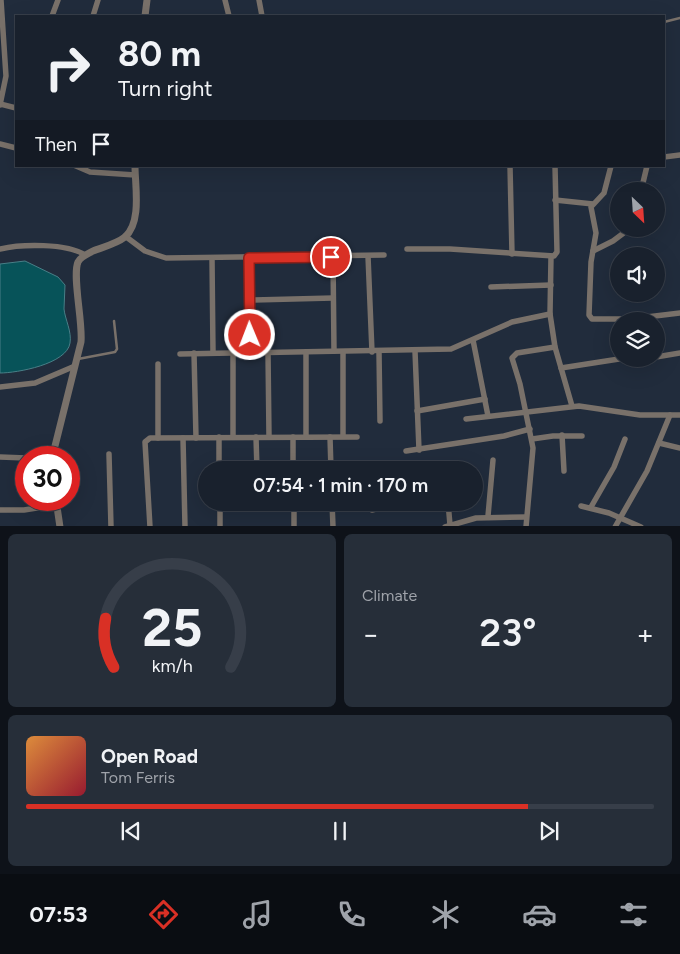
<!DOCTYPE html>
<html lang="en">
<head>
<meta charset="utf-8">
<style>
	:root { --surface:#19212d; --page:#262e39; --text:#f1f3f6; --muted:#9fa3aa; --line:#373e49; --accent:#d93025 }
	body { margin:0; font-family:Figtree,sans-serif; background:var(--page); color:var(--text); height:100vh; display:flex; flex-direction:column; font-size:19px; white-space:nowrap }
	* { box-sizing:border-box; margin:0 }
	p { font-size:16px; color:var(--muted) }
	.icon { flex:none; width:28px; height:28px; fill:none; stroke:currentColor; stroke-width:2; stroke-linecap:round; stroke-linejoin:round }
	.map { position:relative; height:526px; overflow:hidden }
	.sheet { display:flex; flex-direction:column; gap:8px; padding:8px; background:#0e1219; flex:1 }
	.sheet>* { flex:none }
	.hud { position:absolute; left:15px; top:15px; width:650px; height:152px; border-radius:0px; box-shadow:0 5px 20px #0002,0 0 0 1px var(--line); background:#19212d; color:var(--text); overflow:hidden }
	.needle { width:32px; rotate:155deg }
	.tools { position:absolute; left:610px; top:182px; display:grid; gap:10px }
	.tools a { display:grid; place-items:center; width:55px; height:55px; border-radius:50%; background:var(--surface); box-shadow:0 5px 20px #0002,0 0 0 1px var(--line); font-size:25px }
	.speed { position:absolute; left:15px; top:446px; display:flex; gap:10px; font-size:25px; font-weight:700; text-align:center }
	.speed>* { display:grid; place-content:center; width:65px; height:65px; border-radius:50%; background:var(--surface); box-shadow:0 5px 20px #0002,0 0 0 1px var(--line); line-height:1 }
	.speed .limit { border:8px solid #d22; background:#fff; color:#111 }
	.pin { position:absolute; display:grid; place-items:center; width:42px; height:42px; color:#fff; margin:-21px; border:2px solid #fff; border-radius:50%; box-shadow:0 1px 5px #0007 }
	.me { position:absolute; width:55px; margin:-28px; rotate:359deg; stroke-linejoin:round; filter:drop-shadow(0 0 4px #0008) }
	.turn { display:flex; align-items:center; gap:18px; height:105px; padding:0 20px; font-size:22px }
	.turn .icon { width:65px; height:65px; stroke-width:2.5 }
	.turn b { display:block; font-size:35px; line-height:42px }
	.then { display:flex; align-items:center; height:48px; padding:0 20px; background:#0003; gap:10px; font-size:19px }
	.big { font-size:38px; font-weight:600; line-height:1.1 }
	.sheet .tile { flex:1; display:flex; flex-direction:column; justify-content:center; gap:8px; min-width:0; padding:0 18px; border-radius:8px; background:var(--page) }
	.sheet .dial { align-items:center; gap:0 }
	.dial svg { height:130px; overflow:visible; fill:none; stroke:var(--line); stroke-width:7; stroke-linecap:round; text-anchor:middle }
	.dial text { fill:var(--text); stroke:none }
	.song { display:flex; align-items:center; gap:15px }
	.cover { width:60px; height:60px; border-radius:8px; background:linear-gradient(135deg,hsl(30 70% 55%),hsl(350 70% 35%)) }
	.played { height:5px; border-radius:2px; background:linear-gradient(90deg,var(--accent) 80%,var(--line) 80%) }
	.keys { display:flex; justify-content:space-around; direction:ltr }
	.heat { display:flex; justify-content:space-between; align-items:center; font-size:28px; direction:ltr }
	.sheet .tiles { flex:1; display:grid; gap:8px; grid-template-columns:1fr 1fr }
	.tile:last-child { grid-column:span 2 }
	.trip { position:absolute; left:198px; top:461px; width:285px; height:50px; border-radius:25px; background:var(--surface); box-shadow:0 5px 20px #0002,0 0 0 1px var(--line); font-weight:600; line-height:50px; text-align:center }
	.tabs { display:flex; height:80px; justify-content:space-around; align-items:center; background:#0a0d12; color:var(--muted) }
	.tabs .icon { width:35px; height:35px }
	.tabs .selected { color:var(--accent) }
	.tabs b { font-size:22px; color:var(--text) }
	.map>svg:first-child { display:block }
	.water { fill:#075359; stroke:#487f87 }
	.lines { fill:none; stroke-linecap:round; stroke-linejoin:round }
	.service { stroke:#79716a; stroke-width:2.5 }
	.minor { stroke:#79716a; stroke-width:5.5 }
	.tertiary { stroke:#79716a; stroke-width:7 }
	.route-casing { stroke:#8d1f18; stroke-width:12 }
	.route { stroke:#d93025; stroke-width:9 }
</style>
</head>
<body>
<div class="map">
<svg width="680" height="527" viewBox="0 0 680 527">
	<rect width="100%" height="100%" fill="#212c3c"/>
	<!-- water -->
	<path class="water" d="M25,261L58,277L65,285C65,293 64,301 64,309C65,319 72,332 70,343C67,364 17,373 0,373V264Z"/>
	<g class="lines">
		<!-- service -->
		<g class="service">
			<polyline points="664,22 680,18"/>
			<polyline points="78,359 115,352 117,349 114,321"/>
		</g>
		<!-- minor -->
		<g class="minor">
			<polyline points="225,0 229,16"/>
			<polyline points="259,0 262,16"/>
			<polyline points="52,16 58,0"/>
			<polyline points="93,16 98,0"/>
			<polyline points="0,104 16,108"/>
			<polyline points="0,105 6,76 1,0"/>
			<polyline points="0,144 16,148"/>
			<polyline points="664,157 680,155"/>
			<polyline points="76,166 90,172 135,175"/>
			<polyline points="510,166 512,254"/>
			<polyline points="611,166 604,193 591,207 596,233 591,262 589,315 592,319 630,319 680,313"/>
			<polyline points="641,191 647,166"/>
			<polyline points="555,200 593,204"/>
			<polyline points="125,236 145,251 166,258 384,255"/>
			<path d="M0,249C21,244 67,243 85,255"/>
			<polyline points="407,249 450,249 554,256 557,252 555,166"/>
			<polyline points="593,251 613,241 629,229"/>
			<polyline points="368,256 372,352"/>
			<polyline points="333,257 334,351"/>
			<polyline points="212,258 213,353"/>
			<polyline points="249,258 251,352"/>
			<polyline points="491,287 551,285"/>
			<polyline points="249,300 333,298"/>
			<polyline points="550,314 555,347 572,406"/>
			<polyline points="473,340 488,416"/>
			<polyline points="415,351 419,450"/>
			<polyline points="268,352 269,437"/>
			<polyline points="306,352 306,437"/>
			<polyline points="343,352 343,436"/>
			<polyline points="379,352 380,421"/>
			<polyline points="194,353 196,438"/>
			<polyline points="233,353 233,437"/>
			<polyline points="180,354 451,349 512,322 550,314 551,257"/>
			<polyline points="656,357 680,353"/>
			<polyline points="158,364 158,438"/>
			<polyline points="561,368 619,359"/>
			<polyline points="0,387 35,383 75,366"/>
			<polyline points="417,411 485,399"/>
			<polyline points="466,419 579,406 640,415 680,415"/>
			<polyline points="562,435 564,471"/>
			<polyline points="219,437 219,470"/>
			<polyline points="256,437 257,470"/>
			<polyline points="293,437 293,470"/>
			<polyline points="330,437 331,470"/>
			<polyline points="183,438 185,527"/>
			<polyline points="532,439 553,436 582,436"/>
			<polyline points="659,443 680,448"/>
			<polyline points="406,451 504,436 530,429"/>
			<polyline points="109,454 111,527"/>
			<polyline points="0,457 26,458"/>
			<polyline points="220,502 220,527"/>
			<polyline points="294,502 294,527"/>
			<polyline points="332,502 333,527"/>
			<polyline points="448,502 450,525"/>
			<polyline points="581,506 609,513 641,527"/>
			<polyline points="591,507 614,467 625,439"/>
			<polyline points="0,510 24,510 56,505"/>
			<polyline points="372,510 404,502"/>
			<polyline points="488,516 493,460"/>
			<polyline points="150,527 145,442 150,438 357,437"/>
			<polyline points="445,527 476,518 526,517"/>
			<polyline points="526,527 533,448 520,384 512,358 517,353 555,347"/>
			<polyline points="615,527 647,471 670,415"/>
		</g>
		<!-- tertiary -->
		<g class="tertiary">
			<polyline points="145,16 147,0"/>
			<path d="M52,458L81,342C83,322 72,276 78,262C81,256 88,254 93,251C103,247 116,244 125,237C142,222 135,186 135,166"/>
			<polyline points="56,500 60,527"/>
		</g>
	</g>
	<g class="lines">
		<!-- route casing -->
		<g class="route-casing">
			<polyline id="route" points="250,335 249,258 331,257"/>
		</g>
		<!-- route -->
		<use href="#route" class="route"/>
	</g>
</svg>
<div class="tools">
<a><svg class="needle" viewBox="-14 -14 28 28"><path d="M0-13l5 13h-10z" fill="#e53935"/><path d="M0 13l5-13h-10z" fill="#9fa3aa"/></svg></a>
<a><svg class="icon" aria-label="sound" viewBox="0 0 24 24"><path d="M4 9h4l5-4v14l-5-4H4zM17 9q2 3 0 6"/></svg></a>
<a><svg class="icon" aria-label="layers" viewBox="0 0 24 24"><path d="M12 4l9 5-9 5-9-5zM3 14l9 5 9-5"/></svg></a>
</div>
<div class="speed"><div class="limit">30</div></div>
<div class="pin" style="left:331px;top:257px;background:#d93025"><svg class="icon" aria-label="arrive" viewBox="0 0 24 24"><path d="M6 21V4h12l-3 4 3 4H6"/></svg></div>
<svg class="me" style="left:250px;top:335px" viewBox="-20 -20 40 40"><circle r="17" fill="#d93025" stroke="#fff" stroke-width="3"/><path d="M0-11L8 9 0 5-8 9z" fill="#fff"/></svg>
<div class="trip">07:54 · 1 min · 170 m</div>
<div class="hud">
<div class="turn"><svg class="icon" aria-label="right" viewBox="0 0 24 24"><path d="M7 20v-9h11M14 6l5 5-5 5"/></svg><div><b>80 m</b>Turn right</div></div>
<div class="then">Then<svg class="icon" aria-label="arrive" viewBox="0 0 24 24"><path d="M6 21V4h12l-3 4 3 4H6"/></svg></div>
</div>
</div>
<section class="sheet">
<div class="tiles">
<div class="tile dial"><svg viewBox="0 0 100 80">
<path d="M14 69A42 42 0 1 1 86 69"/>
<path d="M14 69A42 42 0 0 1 9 39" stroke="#d93025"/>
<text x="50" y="56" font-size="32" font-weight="700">25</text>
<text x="50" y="72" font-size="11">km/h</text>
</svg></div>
<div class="tile"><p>Climate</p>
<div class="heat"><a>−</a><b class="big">23°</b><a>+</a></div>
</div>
<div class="tile">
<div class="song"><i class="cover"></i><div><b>Open Road</b><p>Tom Ferris</p></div></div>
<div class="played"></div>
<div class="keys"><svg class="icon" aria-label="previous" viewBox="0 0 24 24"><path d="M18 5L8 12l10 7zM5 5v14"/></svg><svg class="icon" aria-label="pause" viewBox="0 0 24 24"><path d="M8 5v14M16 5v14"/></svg><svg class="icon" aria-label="next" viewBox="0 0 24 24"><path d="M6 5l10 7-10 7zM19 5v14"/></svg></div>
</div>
</div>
</section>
<nav class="tabs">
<b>07:53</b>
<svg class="icon selected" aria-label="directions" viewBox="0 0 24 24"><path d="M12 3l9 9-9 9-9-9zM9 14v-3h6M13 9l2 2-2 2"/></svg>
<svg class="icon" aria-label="music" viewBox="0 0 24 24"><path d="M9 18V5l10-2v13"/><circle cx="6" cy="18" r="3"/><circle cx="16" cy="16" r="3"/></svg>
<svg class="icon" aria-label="phone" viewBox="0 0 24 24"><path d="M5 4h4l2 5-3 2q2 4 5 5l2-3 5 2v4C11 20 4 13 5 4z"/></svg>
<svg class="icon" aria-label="climate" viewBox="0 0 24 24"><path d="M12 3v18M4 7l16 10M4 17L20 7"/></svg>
<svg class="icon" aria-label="car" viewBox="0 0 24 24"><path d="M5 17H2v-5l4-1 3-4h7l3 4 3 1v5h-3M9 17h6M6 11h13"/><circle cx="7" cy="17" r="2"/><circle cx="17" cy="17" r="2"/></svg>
<svg class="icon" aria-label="filters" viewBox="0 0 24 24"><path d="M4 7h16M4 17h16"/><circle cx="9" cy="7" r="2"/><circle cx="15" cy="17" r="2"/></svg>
</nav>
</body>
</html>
